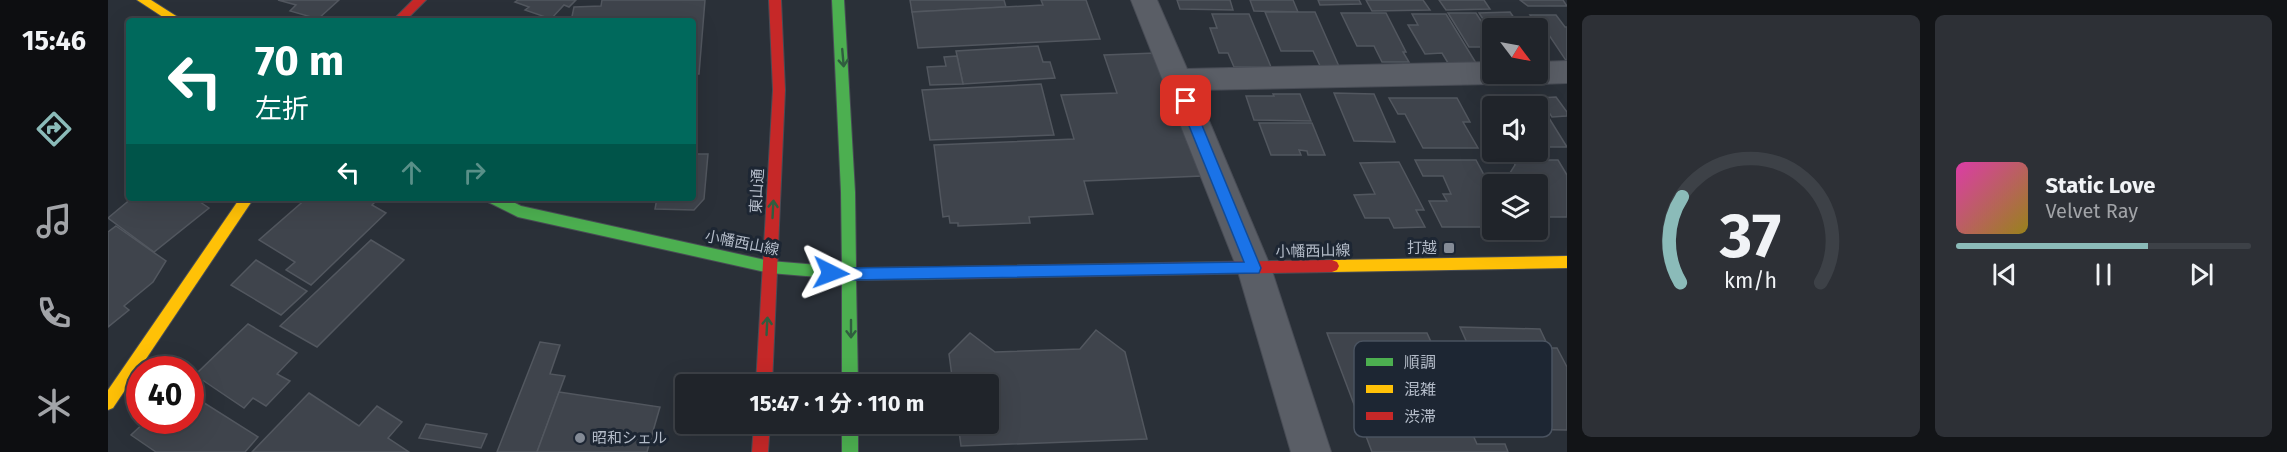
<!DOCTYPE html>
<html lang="ja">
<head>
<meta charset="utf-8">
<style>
	:root { --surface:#20242a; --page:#2d3036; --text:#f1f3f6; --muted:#a2a4a8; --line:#3d4147; --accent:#8bbbb9 }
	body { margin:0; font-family:"Fira Sans","Noto Sans JP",sans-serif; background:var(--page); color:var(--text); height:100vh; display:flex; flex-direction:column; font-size:22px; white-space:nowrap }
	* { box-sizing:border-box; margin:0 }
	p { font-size:20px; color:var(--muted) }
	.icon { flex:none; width:33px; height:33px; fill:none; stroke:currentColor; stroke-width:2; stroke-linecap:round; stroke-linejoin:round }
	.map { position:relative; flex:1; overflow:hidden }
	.sheet { display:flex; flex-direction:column; gap:15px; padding:15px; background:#121417; width:720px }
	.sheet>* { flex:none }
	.hud { position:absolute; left:18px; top:18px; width:570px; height:183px; border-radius:6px; box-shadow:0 6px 24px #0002,0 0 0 2px var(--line); background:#00695c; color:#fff; overflow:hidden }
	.needle { width:39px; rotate:122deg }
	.buttons { position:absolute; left:1374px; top:18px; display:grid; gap:12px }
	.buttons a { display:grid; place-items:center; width:66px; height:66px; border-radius:6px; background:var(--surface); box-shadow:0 6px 24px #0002,0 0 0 2px var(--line); font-size:30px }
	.speed { position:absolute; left:18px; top:356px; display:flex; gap:12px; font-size:30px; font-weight:700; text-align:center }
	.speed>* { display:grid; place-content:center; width:78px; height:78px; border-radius:50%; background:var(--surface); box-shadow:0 6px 24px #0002,0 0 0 2px var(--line); line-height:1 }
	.speed .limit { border:9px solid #d22; background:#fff; color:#111 }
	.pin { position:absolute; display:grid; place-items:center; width:51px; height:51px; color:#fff; margin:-26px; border-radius:12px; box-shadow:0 3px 9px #0006 }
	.me { position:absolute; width:66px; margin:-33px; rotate:93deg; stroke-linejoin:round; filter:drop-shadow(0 0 4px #0008) }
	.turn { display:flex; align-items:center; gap:21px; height:126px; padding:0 30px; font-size:27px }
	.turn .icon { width:78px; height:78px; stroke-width:2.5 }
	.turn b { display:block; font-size:42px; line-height:51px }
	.lanes { display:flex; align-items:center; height:57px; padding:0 30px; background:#0003; justify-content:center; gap:30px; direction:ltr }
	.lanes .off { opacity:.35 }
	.sheet .card { flex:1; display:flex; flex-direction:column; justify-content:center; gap:9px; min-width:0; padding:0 21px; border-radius:9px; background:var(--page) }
	.sheet .dial { align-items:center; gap:0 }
	.dial svg { height:156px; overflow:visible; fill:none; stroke:var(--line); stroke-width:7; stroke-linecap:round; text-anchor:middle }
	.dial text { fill:var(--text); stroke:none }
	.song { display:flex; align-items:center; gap:18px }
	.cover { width:72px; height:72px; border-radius:9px; background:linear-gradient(135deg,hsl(320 70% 55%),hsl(50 70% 35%)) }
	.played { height:6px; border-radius:3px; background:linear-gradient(90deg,var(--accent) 65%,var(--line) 65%) }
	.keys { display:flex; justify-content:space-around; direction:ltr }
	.sheet .tiles { flex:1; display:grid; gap:15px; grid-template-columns:repeat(2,1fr) }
	.trip { position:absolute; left:567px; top:374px; width:324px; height:60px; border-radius:6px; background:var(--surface); box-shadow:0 6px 24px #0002,0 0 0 2px var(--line); font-weight:700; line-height:60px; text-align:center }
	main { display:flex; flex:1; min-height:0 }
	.tab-bar { display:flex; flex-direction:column; width:108px; justify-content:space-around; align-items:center; background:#0d0e11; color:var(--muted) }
	.tab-bar .icon { width:42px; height:42px }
	.tab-bar .current { color:var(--accent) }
	.tab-bar b { font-size:27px; color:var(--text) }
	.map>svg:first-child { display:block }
	.building { fill:#3f444c; stroke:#52575f; stroke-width:1.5 }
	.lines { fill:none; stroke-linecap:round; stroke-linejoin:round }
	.street-casing { stroke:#484c55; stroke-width:2 }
	.fast-casing { stroke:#484c55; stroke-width:2 }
	.slow-casing { stroke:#484c55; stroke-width:2 }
	.jam-casing { stroke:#484c55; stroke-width:2 }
	.street { fill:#5a5e66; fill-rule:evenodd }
	.fast { fill:#4caf50; fill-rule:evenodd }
	.slow { fill:#ffc107; fill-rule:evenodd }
	.jam { fill:#c62828; fill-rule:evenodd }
	.oneway { stroke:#305d3f }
	.route { fill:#1a73e8; stroke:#114b97; stroke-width:1.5 }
	.poi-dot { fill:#848b96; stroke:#1d2633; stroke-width:2 }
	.labels { text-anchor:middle; stroke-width:6; stroke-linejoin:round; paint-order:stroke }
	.street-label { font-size:15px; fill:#b4bcc9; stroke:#1d2633 }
	.poi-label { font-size:15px; fill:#b4bcc9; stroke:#1d2633; text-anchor:end }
	.key { fill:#1d2633; stroke:#4a5360; stroke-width:1.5 }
	.key-label { font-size:16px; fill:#b4bcc9 }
</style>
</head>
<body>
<main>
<nav class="tab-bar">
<b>15:46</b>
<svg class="icon current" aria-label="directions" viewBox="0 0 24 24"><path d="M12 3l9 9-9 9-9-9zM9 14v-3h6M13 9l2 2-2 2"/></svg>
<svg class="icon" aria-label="music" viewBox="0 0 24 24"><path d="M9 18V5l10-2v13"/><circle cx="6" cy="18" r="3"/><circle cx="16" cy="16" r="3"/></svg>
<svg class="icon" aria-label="phone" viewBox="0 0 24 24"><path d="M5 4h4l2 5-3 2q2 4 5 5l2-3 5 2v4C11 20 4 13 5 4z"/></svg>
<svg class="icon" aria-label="climate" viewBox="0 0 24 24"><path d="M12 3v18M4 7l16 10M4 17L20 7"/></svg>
</nav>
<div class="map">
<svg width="1459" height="452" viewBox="0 0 1459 452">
	<rect width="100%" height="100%" fill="#2a3038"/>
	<!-- building -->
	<g class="building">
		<polygon points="170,0 231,0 210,19 182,11 188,5"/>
		<polygon points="410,0 468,0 461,7 456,5 443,19 417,10 421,7 407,2"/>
		<polygon points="494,0 597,0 591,74 585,74 585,21 463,21 466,7 493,6"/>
		<polygon points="802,0 896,0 898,7 804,12"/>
		<polygon points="933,0 978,0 992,39 810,48 804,12 935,5"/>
		<polygon points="1069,0 1122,0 1125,10 1072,9"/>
		<polygon points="1142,0 1185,0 1190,12 1146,11"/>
		<polygon points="1210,0 1251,0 1253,4 1212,5"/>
		<polygon points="1258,0 1315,0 1322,10 1264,11"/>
		<polygon points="1331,0 1376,0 1382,9 1338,10"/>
		<polygon points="1412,0 1455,0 1459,6 1420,6"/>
		<polygon points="1157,12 1207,12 1233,71 1214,70 1205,51 1173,51"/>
		<polygon points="1402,12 1413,28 1384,28 1384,33 1371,13"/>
		<polygon points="1233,13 1278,13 1298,52 1295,52 1301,62 1274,62 1266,46 1249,46"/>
		<polygon points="1340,13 1368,13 1384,38 1384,47 1361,47"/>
		<polygon points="1104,14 1141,14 1163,67 1126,67 1120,53 1111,53 1102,28 1109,28"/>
		<polygon points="1304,14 1338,14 1368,63 1340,63 1334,53 1317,54 1300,25 1310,25"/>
		<polygon points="1422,15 1448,15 1457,27 1459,27 1459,62 1439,32 1434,32"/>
		<polygon points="930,46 935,62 942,62 947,78 855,84 848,51"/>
		<polygon points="1047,53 1094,176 976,181 985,214 921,217 922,223 850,226 850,223 842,223 841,216 835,217 826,145 966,139 953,95 1009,93 996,55"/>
		<polygon points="849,56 855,84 822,85 819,67 838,66 836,57"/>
		<polygon points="933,84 946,135 822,140 814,90"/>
		<polygon points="1226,93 1266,94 1287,142 1246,141"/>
		<polygon points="1165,94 1192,94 1203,121 1146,120 1138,96 1166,96"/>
		<polygon points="1391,97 1428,97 1459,147 1430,147 1430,106 1397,106"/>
		<polygon points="1448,97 1459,112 1459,116 1444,117 1431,98"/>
		<polygon points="1281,98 1349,98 1362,122 1355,122 1370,148 1315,148 1297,114 1290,114"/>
		<polygon points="1151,123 1204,123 1217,155 1200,155 1199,151 1191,150 1193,155 1163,155"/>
		<polygon points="585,154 600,154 596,199 586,210 547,209 549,198 585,198"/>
		<polygon points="1307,160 1368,160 1384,190 1384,227 1334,227 1321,201 1339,201 1335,194 1343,194 1335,176 1315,176"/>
		<polygon points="1410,160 1450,160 1459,175 1459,217 1430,217 1430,184 1395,184 1407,165 1406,162 1411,162"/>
		<polygon points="1291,162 1316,210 1308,210 1317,227 1286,228 1281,218 1257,218 1246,195 1267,194 1252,163"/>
		<polygon points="24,198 86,198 101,208 46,252 0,218"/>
		<polygon points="199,198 263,198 268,201 264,205 278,213 203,285 178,270 187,262 151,240"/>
		<polygon points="8,226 58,261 45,282 16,306 21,310 0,327 0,232"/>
		<polygon points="263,240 296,260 209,347 172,326"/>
		<polygon points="148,260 199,291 173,315 123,285"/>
		<polygon points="140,324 189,353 169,374 182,381 158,406 145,398 136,408 87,375"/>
		<polygon points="1352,327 1432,329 1441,348 1449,348 1459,367 1459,430 1397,429"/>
		<polygon points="988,330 1017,352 1039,439 853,446 850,423 880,423 880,384 845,384 841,354 862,333 887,352 972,349"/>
		<polygon points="1219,333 1319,333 1369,444 1397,444 1400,452 1264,452"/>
		<polygon points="432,342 452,345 442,374 457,376 429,452 389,452"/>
		<polygon points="451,392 552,407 539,452 429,452"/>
		<polygon points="201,393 251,426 269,406 294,422 280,438 301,452 144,452"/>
		<polygon points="82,394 150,437 137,452 48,452 23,435 39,420 82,420"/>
		<polygon points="318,424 379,434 373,448 311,438"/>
	</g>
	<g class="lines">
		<!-- street casing -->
		<g class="street-casing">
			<g id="street">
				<polygon points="1023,0 1049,0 1079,69 1384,62 1384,74 1398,74 1394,80 1384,84 1088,90 1163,268 1223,452 1183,452 1129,268"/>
				<polygon points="1459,61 1459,83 1430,84 1420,80 1416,74 1430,74 1430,62"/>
			</g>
		</g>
		<!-- fast casing -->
		<g class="fast-casing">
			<g id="fast">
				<polygon points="724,0 736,0 747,192 748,268 830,267 835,269 837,273 835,277 830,279 748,280 750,384 734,384 734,279 662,273 410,217 380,202 378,198 397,198 413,206 662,261 734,267 733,192"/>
				<rect x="734" y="423" width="16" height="29"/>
			</g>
		</g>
		<!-- slow casing -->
		<g class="slow-casing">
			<g id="slow">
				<polygon points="29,0 43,0 76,21 61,21"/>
				<polygon points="132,198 146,198 5,408 0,410 0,390"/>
				<polygon points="1459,256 1459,268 1224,272 1219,270 1217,266 1219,262 1224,260"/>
			</g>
		</g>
		<!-- jam casing -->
		<g class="jam-casing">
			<g id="jam">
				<polygon points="305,0 318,0 297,21 284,21"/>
				<polygon points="661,0 673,0 677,90 664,384 648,384 665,90"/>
				<polygon points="1224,260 1229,262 1231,266 1229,270 1224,272 830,279 825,277 823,273 825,269 830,267"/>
				<polygon points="646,423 662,423 660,452 644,452"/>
			</g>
		</g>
		<!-- street -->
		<use href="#street" class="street"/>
		<!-- fast -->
		<use href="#fast" class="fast"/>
		<!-- slow -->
		<use href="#slow" class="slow"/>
		<!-- jam -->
		<use href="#jam" class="jam"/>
	</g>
	<!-- one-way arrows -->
	<defs><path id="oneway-shaft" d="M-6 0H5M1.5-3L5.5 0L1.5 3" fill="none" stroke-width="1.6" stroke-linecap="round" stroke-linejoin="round" transform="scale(1.5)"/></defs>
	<g class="oneway">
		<use href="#oneway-shaft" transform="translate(735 58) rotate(85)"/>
		<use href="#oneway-shaft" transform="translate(665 209) rotate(-87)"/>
		<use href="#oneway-shaft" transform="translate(659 326) rotate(-87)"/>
		<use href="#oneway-shaft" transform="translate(743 329) rotate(90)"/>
	</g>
	<!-- route -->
	<polygon class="route" points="1078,96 1084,101 1153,268 1151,273 743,280 718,277 716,273 718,268 743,268 1136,262 1071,101"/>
	<!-- markers -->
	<g class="poi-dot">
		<rect x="1335" y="242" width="12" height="12" rx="3"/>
		<circle cx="472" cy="438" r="6"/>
	</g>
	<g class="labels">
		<!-- street labels -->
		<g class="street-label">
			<text transform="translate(649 191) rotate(-87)" y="5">東山通</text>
			<text transform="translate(634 243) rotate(11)" y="5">小幡西山線</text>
			<text transform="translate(1205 251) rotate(-1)" y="5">小幡西山線</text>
		</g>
		<!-- poi labels -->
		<g class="poi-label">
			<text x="1329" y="253">打越</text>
			<text x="484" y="443" text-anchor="start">昭和シェル</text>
		</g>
	</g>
	<!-- legend -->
	<rect x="1246" y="341" width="198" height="96" rx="9" class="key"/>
	<rect x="1258" y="358" width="27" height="8" fill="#4caf50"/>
	<rect x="1258" y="385" width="27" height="8" fill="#ffc107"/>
	<rect x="1258" y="412" width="27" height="8" fill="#c62828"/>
	<g class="key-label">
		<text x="1296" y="368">順調</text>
		<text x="1296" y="395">混雑</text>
		<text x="1296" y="422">渋滞</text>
	</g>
</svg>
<div class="buttons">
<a><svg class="needle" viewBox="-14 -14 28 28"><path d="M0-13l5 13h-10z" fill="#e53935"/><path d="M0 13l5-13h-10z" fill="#a2a4a8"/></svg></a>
<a><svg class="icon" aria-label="sound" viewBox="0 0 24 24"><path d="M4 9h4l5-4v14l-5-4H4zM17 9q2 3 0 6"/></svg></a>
<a><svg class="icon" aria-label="layers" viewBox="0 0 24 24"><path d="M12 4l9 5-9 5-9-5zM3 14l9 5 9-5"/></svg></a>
</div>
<div class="speed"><div class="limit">40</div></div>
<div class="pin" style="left:1078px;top:101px;background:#d93025"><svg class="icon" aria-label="arrive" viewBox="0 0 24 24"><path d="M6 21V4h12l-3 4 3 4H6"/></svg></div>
<svg class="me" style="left:723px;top:273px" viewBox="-20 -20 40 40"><path d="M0-17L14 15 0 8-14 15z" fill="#1a73e8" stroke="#fff" stroke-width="4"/></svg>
<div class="trip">15:47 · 1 分 · 110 m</div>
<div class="hud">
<div class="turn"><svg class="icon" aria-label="left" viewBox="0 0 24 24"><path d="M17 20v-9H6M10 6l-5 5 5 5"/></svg><div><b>70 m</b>左折</div></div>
<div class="lanes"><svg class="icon" aria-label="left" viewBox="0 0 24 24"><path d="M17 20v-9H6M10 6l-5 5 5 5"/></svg><svg class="icon off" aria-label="ahead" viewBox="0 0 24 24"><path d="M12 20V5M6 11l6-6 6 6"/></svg><svg class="icon off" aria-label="right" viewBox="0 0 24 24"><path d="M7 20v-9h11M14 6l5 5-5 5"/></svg></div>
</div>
</div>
<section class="sheet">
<div class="tiles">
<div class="card dial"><svg viewBox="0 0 100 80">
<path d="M14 69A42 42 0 1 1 86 69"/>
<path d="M14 69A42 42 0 0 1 15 25" stroke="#8bbbb9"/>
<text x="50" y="56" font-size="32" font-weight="700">37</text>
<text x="50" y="72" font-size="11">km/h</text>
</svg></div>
<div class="card">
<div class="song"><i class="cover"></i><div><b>Static Love</b><p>Velvet Ray</p></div></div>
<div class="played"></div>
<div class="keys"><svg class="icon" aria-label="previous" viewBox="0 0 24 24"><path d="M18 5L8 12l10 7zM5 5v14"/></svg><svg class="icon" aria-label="pause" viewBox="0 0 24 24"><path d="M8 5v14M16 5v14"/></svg><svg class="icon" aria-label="next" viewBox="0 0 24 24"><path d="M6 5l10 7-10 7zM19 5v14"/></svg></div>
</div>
</div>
</section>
</main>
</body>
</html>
